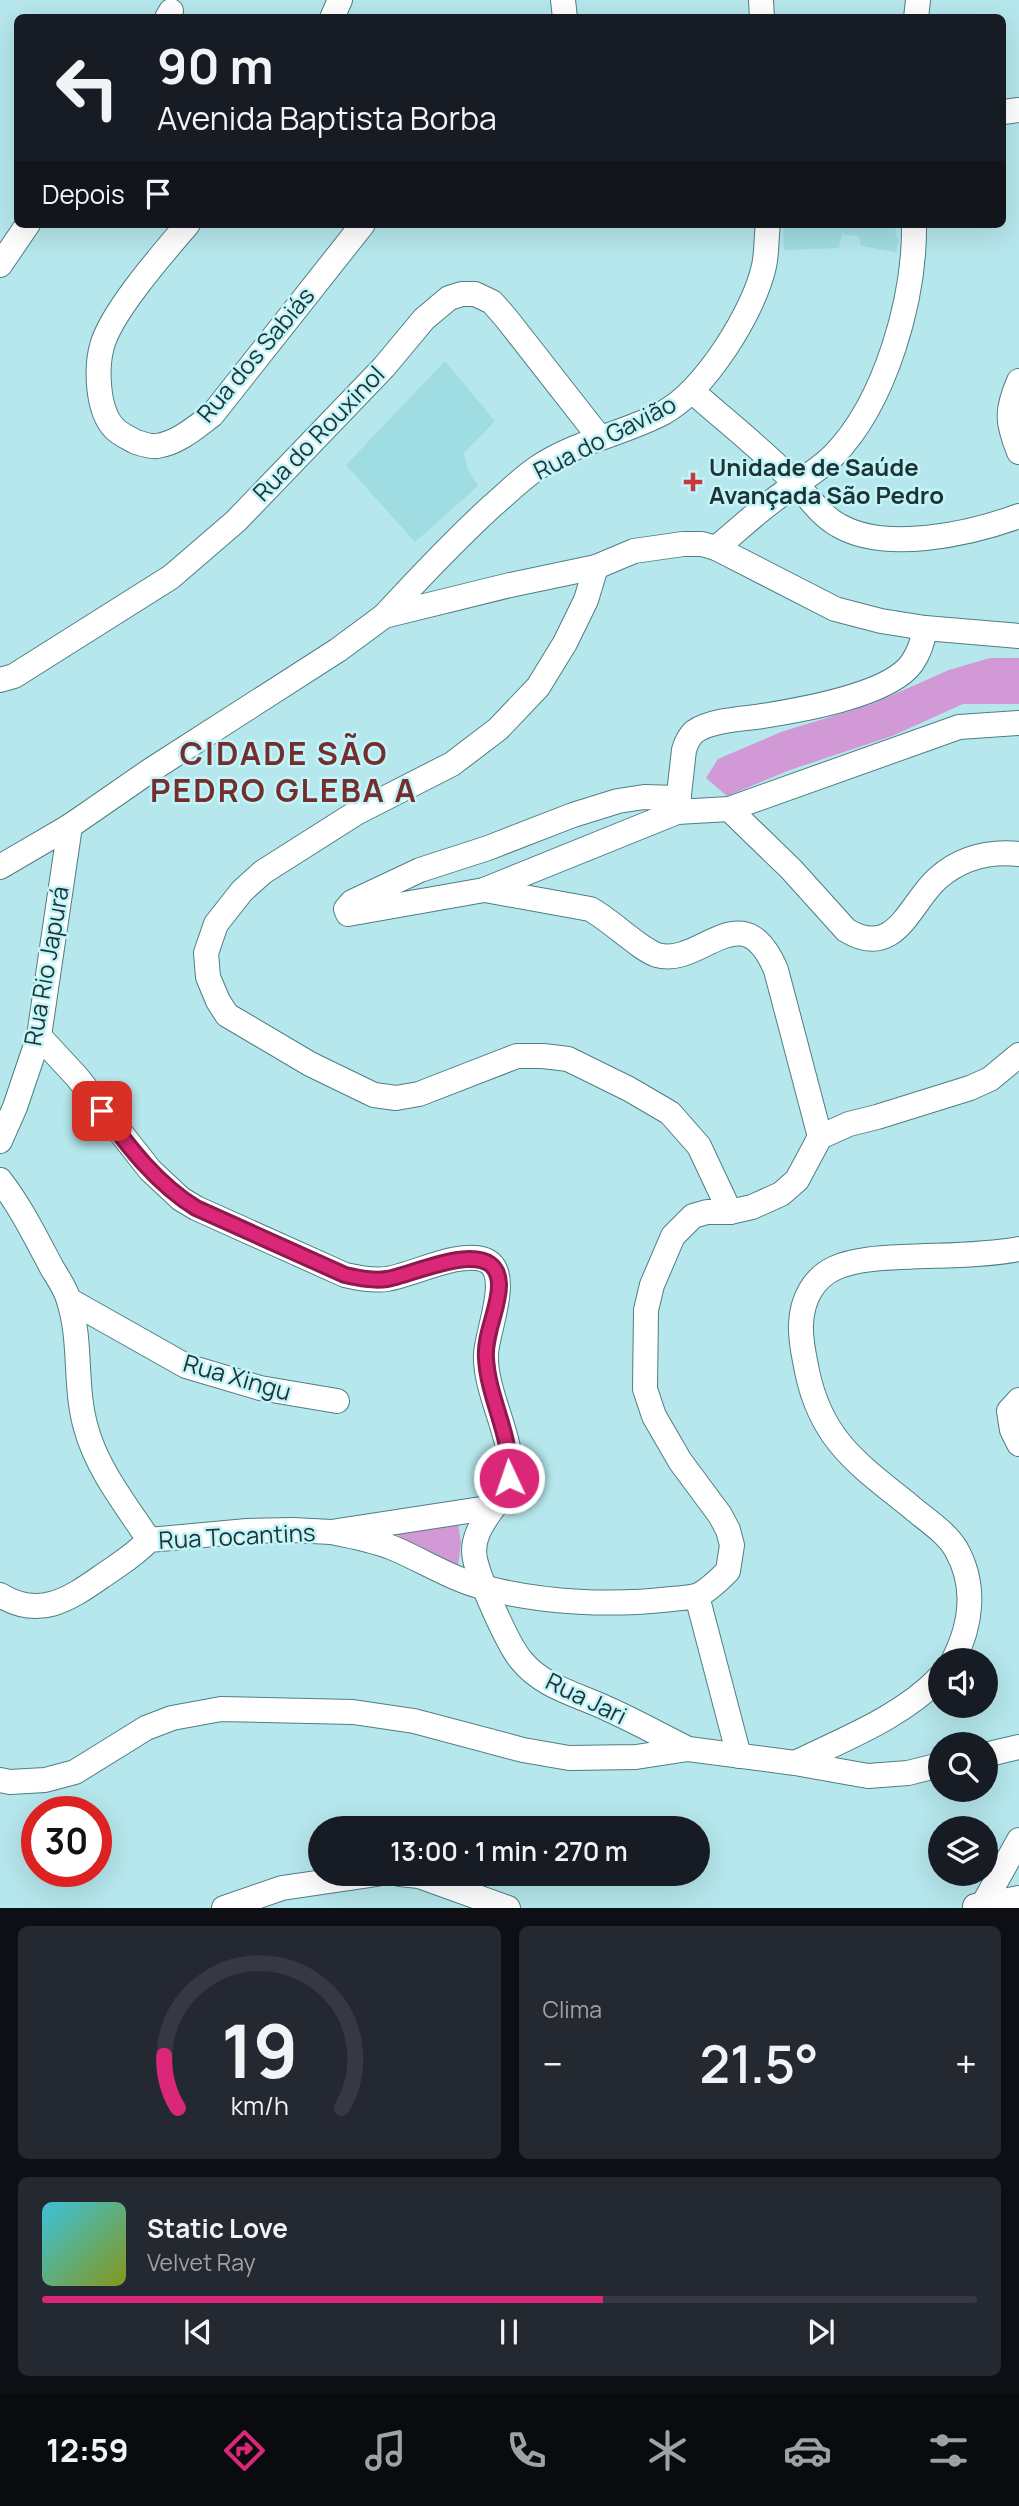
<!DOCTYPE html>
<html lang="pt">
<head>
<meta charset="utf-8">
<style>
	:root { --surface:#171b24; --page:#242831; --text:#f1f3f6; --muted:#9ea1a6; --line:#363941; --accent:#db2777 }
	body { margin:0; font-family:Manrope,sans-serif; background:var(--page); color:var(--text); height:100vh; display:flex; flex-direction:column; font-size:26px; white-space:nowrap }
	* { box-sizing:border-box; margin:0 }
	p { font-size:23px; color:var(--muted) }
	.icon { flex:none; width:38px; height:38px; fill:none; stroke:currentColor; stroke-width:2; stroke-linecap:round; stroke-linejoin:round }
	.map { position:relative; height:1908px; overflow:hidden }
	.sheet { display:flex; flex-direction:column; gap:18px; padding:18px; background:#0d0f14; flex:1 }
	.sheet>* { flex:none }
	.hud { position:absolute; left:14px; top:14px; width:992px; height:214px; border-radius:10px; box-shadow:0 7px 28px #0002; background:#171b24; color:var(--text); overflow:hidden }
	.controls { position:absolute; left:928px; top:1648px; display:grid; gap:14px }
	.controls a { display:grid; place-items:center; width:70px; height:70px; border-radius:50%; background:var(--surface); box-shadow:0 7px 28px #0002; font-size:35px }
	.speed { position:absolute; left:21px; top:1796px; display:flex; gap:14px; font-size:35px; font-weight:700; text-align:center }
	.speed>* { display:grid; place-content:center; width:91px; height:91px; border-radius:50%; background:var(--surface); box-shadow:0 7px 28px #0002; line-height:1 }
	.speed .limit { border:10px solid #d22; background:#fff; color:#111 }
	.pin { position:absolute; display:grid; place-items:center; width:60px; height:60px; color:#fff; margin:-30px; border-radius:14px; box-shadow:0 4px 10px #0006 }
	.me { position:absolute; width:77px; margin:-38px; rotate:357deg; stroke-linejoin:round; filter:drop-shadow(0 0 5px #0008) }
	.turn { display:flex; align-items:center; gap:24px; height:147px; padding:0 28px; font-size:32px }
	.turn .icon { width:91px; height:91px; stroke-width:2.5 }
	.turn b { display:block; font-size:49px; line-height:60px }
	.then { display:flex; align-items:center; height:66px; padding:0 28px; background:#0003; gap:14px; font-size:26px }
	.big { font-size:52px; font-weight:600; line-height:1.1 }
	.sheet .card { flex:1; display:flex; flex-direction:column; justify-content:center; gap:10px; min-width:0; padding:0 24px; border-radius:10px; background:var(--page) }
	.sheet .dial { align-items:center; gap:0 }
	.dial svg { height:182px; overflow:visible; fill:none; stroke:var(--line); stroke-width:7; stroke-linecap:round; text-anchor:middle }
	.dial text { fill:var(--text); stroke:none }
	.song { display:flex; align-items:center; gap:21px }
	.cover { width:84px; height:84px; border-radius:10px; background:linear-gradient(135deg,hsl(190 70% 55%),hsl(70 70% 35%)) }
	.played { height:7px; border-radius:4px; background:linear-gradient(90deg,var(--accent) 60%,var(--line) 60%) }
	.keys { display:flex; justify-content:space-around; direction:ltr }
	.heat { display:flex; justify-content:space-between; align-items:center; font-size:38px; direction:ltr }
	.sheet .tiles { flex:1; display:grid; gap:18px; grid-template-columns:1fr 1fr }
	.card:last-child { grid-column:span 2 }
	.trip { position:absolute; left:308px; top:1816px; width:402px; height:70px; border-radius:35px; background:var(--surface); box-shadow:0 7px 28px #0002; font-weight:600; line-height:70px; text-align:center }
	.tabs { display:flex; height:112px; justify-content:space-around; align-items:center; background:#090b0e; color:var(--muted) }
	.tabs .icon { width:49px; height:49px }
	.tabs .on { color:var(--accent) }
	.tabs b { font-size:32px; color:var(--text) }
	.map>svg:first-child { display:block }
	.built { fill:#a0dde3 }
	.green { fill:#d199d6 }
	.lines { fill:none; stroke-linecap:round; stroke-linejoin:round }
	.minor-casing { stroke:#4f7e83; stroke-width:26 }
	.minor { stroke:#fff; stroke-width:24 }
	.route-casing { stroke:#8e194d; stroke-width:18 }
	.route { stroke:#db2777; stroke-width:12 }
	.poi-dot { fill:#c7373c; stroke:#c2f5f9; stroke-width:2.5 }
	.labels { text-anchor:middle; stroke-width:5; stroke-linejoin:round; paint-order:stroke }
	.street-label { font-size:24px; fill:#1f3335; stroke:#c2f5f9 }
	.poi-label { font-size:24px; font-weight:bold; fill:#1f3335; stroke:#c2f5f9; text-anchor:start }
	.district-label { font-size:32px; font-weight:bold; letter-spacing:2px; fill:#742e2d; stroke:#c2f5f9 }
</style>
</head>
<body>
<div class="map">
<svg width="1019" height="1908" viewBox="0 0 1019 1908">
	<rect width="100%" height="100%" fill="#b5e7ec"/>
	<!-- built -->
	<g class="built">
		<polygon points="783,224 895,224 896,236 899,240 896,252 861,246 859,236 842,234 839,248 784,250"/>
		<polygon points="445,361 495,421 464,453 467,468 478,486 415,542 346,465"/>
	</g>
	<!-- green -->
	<g class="green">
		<polygon points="990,658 1019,658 1019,704 963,704 892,736 790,770 727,796 706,778 718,759 781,732 872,704 949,670"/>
		<polygon points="458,1523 461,1543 458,1566 402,1539 393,1530"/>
	</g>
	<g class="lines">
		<!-- minor casing -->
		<g class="minor-casing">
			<g id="minor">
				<polyline points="563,0 565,18"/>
				<polyline points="761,0 762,18"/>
				<polyline points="167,18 171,11"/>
				<polyline points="332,18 340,0"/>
				<polyline points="916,18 918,0"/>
				<polyline points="1003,112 1019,110"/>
				<path d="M188,224C164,252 111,312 102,346C96,368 97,410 114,428C119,434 129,438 136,442C142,444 151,447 157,446C178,443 196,427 212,415L363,224"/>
				<polyline points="0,265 28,224"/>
				<path d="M1019,381C1006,411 1007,422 1019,452"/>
				<path d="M693,392C727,422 764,451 796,484C810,498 820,515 838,525C885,553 970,534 1019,516"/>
				<path d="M716,548C738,530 759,510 782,494C799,481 818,471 833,456C886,402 915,298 914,224"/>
				<polyline points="596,567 586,600 565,643 538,687 498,729 452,764 356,813 263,872 242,891 216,924 206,953 208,977 218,1001 227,1015 310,1064 374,1095 396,1098 419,1094 517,1056 543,1056 568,1059 629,1089 670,1113 699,1146 730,1212"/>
				<path d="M384,616C419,578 454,541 492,506C507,493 521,479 537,468C575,442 623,434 663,413C705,390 754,312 764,266C767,253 766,238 768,224"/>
				<polyline points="0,680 14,676 171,577 236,521 384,367 424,319 449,298 462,294 475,294 492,302 506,318 600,438"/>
				<polyline points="679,798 644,797 618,801 573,815 488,848 420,870 352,902 346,909 348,914 484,890 677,812 729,809 959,727 1019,723"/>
				<path d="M729,809L791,869L846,930C896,961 910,902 938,878C961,858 989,851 1019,854"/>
				<path d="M677,812L684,750C686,743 688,738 694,732C709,721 738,719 756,717C795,711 889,696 912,663C919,653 923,641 925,628"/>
				<polyline points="0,867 70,826 151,770 338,650 384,616 510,585 596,567 634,551 683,544 702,544 716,548 835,609 881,621 925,628 1019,636"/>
				<path d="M485,890L590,909C611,920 639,949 657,955C701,968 742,890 776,970L820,1137"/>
				<path d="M39,1036L77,1077L150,1170L181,1199L196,1208L345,1275C358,1278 373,1281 387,1279C413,1275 460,1250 485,1260C513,1272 487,1330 486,1354C484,1393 517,1444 509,1478C502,1506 468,1527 475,1559C479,1579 508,1645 521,1660C542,1687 579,1695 608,1709C635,1721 662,1736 688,1749"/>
				<polyline points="0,1141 15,1107 39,1036 70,826"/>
				<path d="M0,1180C21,1207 36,1238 52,1268C58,1278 66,1289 69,1301C82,1342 74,1387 86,1428C97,1469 126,1505 149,1540"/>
				<polyline points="69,1300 186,1366 260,1388 337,1401"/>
				<polyline points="1019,1400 1009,1411 1012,1430 1019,1444"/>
				<path d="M331,1532C352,1536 373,1540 393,1548C424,1561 453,1580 486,1588C545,1603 612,1606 672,1599C681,1598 691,1598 699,1595C710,1589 719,1580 728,1571L732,1545L728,1530L720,1515L680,1461L654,1416L645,1389L646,1310L652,1285L673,1236L693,1216L707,1212H730L752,1207L781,1194L797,1180L820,1137L849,1124L877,1117L970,1088L990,1079L1019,1055"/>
				<path d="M0,1595C39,1619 68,1600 101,1577C118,1565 134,1556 149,1540L247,1531L293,1530L331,1532L494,1507"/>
				<polyline points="697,1596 739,1756"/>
				<path d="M953,1661C971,1626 977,1586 956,1549C946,1532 925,1519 910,1506C858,1464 821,1440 807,1371C804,1355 800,1340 801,1324C802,1300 813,1278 835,1268C855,1259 881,1258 903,1257C941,1255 981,1256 1019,1249"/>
				<polyline points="985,1755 1019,1747"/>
				<path d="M795,1763C844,1739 902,1717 940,1677"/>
				<polyline points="0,1780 10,1782 45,1780 75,1772 146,1728 172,1718 221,1709 353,1712 414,1721 523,1750 569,1758 636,1757 688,1749 795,1763 868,1776 908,1773 940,1765"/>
				<polyline points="400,1874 419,1876 508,1908"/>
				<polyline points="975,1906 1019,1898"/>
				<polyline points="224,1908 282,1888 377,1874"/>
				<polyline points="981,1908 1019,1840"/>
			</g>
		</g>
		<!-- minor -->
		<use href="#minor" class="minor"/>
	</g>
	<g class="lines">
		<!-- route casing -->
		<g class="route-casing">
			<path id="route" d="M102,1111C129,1147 157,1184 196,1208L345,1275C359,1278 373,1281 387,1279C414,1275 497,1233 499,1284C500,1306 484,1334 486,1358C488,1399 513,1438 509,1478"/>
		</g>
		<!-- route -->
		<use href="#route" class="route"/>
	</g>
	<!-- markers -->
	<path class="poi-dot" d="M689.5 471.5h7v7h7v7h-7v7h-7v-7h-7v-7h7z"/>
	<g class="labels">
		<!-- street labels -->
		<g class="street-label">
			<text transform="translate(256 355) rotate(-50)" y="8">Rua dos Sabiás</text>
			<text transform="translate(319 434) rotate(-46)" y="8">Rua do Rouxinol</text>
			<text transform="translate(605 438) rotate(-27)" y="8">Rua do Gavião</text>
			<text transform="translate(47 966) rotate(-80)" y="8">Rua Rio Japurá</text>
			<text transform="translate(237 1378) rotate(16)" y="8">Rua Xingu</text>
			<text transform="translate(237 1537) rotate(-3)" y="8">Rua Tocantins</text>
			<text transform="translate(586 1699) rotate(26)" y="8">Rua Jari</text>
		</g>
		<!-- poi labels -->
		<g class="poi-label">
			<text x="709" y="476">Unidade de Saúde<tspan x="709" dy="28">Avançada São Pedro</tspan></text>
		</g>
		<!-- district labels -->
		<g class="district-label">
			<text x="284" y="765">CIDADE SÃO<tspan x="284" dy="37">PEDRO GLEBA A</tspan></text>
		</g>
	</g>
</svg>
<div class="controls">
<a><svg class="icon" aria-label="sound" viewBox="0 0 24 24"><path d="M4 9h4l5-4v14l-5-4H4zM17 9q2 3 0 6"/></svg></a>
<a><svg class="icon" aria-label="search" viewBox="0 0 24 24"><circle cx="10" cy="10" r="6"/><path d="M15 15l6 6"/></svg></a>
<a><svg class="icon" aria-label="layers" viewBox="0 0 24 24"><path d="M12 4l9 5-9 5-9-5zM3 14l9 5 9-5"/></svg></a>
</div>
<div class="speed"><div class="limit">30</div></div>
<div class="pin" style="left:102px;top:1111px;background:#d93025"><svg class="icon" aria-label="arrive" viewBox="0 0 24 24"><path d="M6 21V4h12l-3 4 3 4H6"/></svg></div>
<svg class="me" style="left:509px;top:1478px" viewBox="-20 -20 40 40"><circle r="17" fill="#db2777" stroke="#fff" stroke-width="3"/><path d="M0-11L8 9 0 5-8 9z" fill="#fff"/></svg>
<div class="trip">13:00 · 1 min · 270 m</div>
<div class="hud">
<div class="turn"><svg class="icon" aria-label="left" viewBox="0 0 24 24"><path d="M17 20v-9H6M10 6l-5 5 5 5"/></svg><div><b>90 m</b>Avenida Baptista Borba</div></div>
<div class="then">Depois<svg class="icon" aria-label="arrive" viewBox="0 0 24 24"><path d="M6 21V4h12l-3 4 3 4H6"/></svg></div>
</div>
</div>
<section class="sheet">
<div class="tiles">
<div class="card dial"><svg viewBox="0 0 100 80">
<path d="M14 69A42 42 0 1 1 86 69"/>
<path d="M14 69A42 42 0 0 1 8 46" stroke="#db2777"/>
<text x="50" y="56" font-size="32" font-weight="700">19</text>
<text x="50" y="72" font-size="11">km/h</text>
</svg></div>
<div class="card"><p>Clima</p>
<div class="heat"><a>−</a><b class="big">21.5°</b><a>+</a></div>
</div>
<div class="card">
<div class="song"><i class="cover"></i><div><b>Static Love</b><p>Velvet Ray</p></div></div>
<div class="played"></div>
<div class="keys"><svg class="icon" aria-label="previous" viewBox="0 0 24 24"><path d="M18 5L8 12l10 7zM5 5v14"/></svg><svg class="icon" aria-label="pause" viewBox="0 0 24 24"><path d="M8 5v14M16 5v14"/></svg><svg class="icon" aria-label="next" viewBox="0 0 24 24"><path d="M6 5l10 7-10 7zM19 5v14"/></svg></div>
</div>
</div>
</section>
<nav class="tabs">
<b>12:59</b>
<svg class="icon on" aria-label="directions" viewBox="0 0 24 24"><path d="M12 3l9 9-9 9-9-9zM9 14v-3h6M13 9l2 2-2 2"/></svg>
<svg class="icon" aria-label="music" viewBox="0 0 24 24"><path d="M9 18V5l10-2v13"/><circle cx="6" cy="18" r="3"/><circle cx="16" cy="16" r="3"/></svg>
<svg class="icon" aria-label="phone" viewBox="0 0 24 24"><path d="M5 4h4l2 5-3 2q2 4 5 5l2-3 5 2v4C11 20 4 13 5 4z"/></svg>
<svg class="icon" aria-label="climate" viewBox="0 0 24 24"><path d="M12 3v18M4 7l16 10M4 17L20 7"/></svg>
<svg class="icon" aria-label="car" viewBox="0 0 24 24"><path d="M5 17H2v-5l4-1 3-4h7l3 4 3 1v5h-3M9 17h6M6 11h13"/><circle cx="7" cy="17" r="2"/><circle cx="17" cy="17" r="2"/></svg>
<svg class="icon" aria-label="filters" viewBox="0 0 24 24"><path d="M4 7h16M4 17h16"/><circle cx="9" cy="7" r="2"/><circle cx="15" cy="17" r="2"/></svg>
</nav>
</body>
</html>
